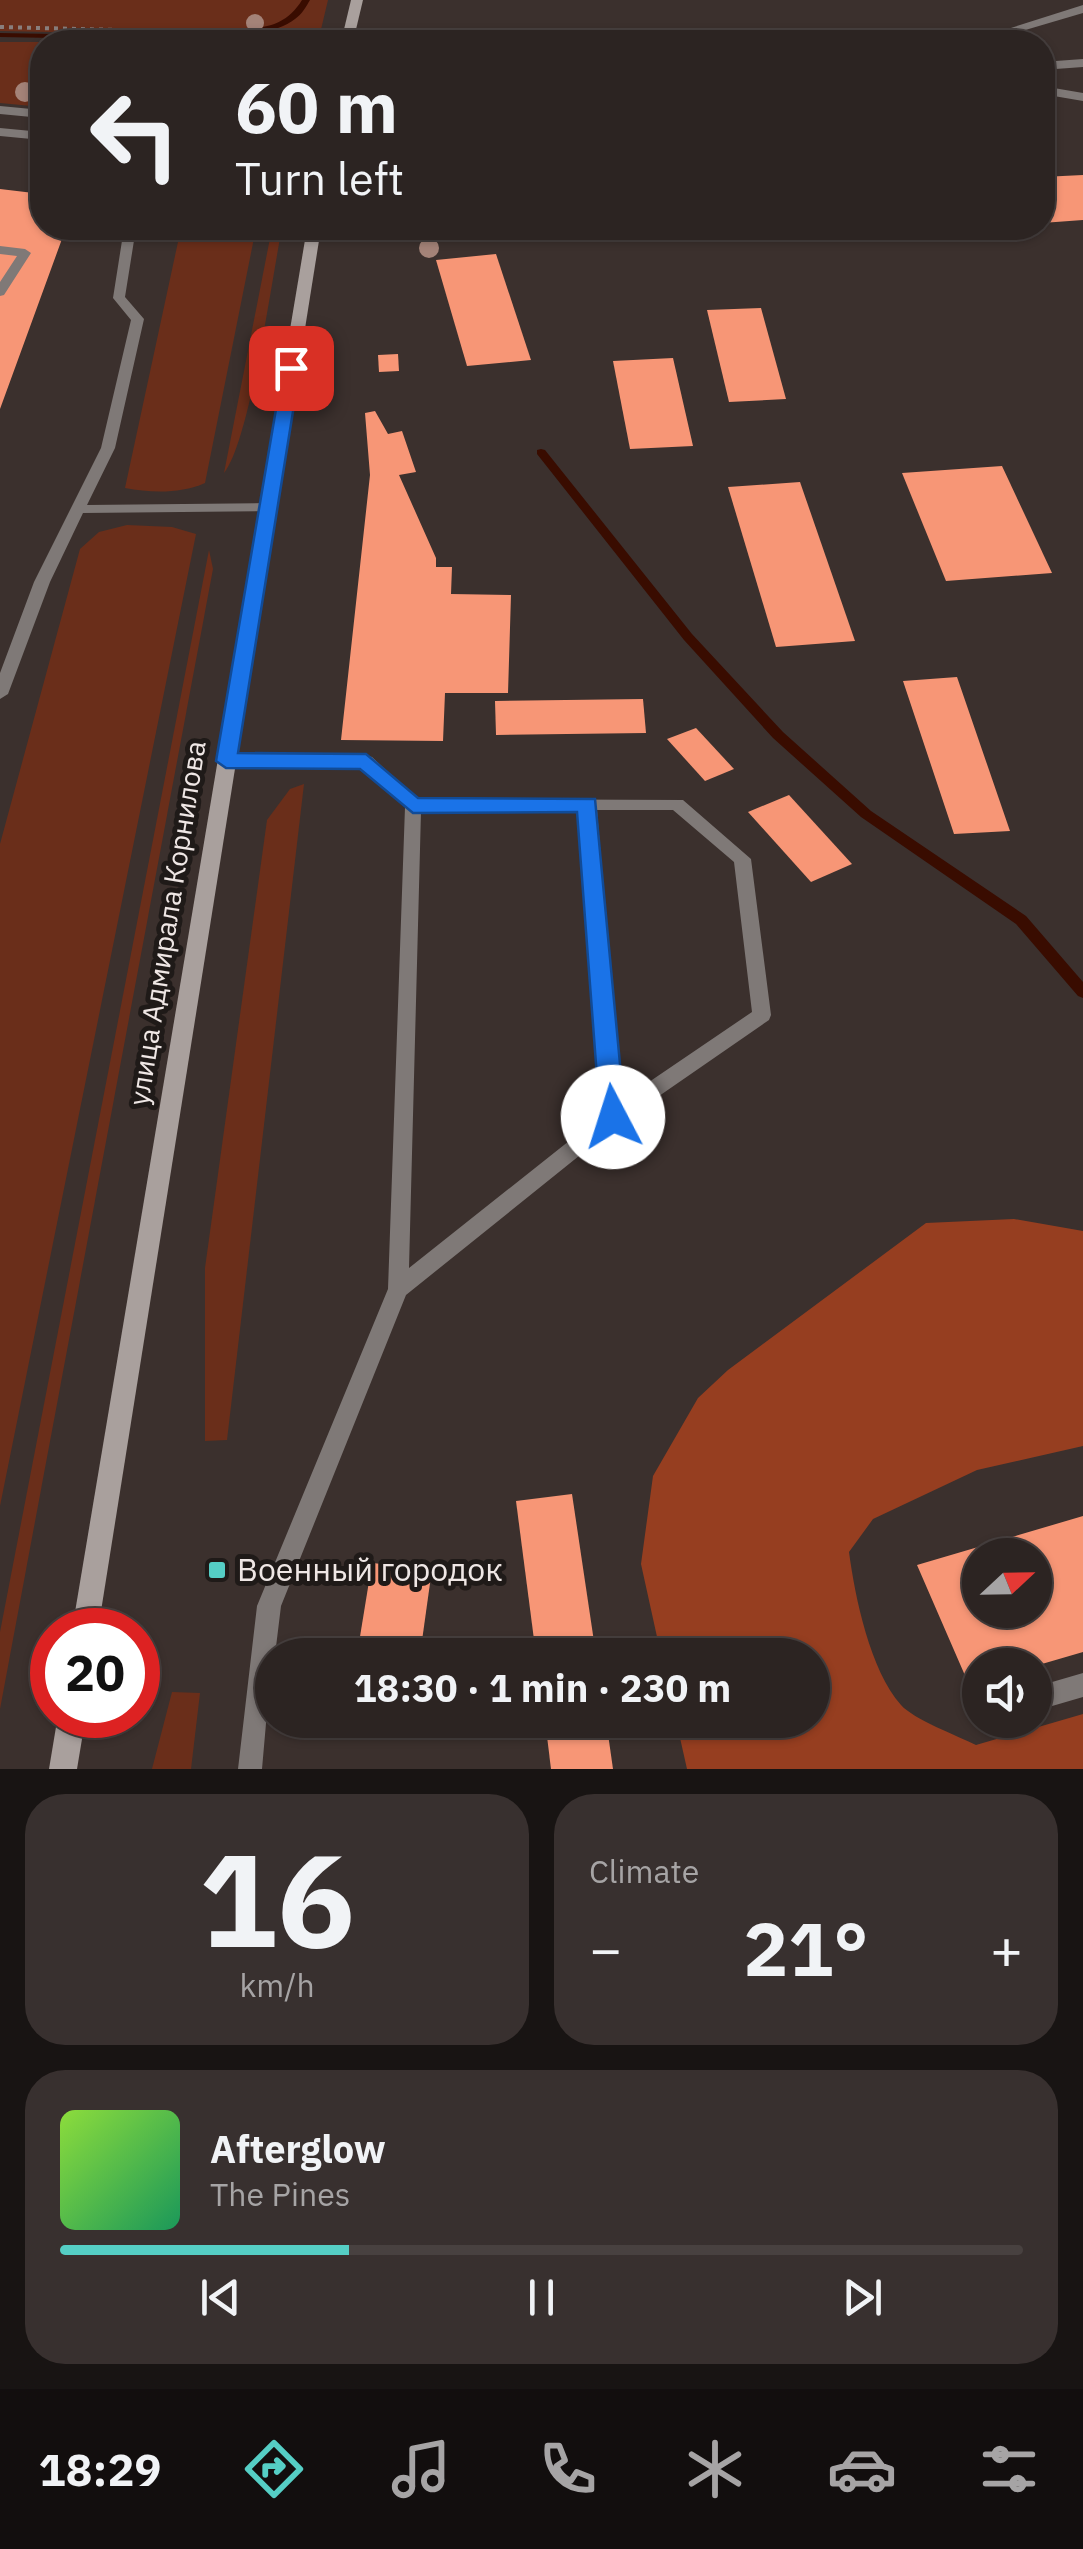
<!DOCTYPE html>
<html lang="en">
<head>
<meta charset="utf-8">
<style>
	:root { --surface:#2c2422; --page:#38302f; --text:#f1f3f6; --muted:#a6a4a5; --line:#484140; --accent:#55cec5 }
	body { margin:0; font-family:"IBM Plex Sans",sans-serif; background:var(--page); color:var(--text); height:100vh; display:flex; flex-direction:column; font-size:38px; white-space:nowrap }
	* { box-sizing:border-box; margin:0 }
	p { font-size:32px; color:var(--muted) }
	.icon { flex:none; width:55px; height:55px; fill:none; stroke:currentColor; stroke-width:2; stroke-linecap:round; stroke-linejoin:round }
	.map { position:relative; height:1769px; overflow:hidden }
	.details { display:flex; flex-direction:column; gap:25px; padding:25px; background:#181413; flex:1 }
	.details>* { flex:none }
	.hud { position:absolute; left:30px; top:30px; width:1025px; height:210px; border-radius:40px; box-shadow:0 2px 8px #0004,0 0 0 2px var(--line); background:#2c2422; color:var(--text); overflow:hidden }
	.needle { width:65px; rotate:68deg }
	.tools { position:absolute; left:962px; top:1538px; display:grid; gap:20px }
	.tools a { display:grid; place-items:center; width:90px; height:90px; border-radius:50%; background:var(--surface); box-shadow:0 2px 8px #0004,0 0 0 2px var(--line); font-size:50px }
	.speed { position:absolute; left:30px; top:1608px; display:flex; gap:20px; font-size:50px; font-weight:700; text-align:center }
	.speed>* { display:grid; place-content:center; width:130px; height:130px; border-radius:50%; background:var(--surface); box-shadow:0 2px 8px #0004,0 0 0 2px var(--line); line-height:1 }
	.speed .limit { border:15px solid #d22; background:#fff; color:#111 }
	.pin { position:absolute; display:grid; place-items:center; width:85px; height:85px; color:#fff; margin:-42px; border-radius:20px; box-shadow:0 5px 15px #0006 }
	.me { position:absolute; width:110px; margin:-55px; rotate:355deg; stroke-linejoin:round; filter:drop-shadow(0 0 8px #0008) }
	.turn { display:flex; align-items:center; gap:35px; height:210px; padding:0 40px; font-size:45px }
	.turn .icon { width:130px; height:130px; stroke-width:2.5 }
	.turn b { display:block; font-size:70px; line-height:85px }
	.big { font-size:75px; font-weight:700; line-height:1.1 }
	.details .widget { flex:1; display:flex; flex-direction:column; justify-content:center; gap:15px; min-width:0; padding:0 35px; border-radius:40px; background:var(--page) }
	.details .dial { align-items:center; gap:0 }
	.dial b { font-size:130px; line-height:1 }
	.song { display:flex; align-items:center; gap:30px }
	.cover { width:120px; height:120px; border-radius:15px; background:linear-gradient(135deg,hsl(90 70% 55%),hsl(150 70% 35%)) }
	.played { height:10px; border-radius:5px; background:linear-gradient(90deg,var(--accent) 30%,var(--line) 30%) }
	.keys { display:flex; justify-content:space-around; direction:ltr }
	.heat { display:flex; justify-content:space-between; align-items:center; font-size:55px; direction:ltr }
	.details .tiles { flex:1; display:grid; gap:25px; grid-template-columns:1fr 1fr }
	.widget:last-child { grid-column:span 2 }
	.trip { position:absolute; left:255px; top:1638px; width:575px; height:100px; border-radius:50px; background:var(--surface); box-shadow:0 2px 8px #0004,0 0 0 2px var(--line); font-weight:700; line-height:100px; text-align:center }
	.tab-bar { display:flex; height:160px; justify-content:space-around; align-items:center; background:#120e0e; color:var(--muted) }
	.tab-bar .icon { width:70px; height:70px }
	.tab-bar .selected { color:var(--accent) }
	.tab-bar b { font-size:45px; color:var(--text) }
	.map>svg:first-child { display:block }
	.green { fill:#6a2e1a }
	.forest { fill:#963e20 }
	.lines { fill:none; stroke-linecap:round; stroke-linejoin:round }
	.stream { fill:#390c00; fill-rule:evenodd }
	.building { fill:#f79676; fill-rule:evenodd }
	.path { stroke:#897f7d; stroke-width:4; stroke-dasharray:4 5; stroke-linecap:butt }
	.lane { fill:#7f7977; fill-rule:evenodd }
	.street { fill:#7f7977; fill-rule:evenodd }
	.secondary { fill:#a9a09d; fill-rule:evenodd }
	.tree { fill:#a48378 }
	.route { fill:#1a73e8; stroke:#114b97; stroke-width:2.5 }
	.poi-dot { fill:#55cec5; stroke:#1f1a18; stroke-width:4 }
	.labels { text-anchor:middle; stroke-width:10; stroke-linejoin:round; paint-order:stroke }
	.street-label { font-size:28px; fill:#efe7e5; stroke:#1f1a18 }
	.near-poi-label { font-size:32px; fill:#efe7e5; stroke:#1f1a18; text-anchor:start }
</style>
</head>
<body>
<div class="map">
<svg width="1083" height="1769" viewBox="0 0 1083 1769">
	<rect width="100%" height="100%" fill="#3b302d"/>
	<!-- green -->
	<g class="green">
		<polygon points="0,0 328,0 318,42 149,42 149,34 0,31"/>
		<polygon points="0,42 132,42 42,42 42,107 0,103"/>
		<path d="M181,228H256L205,483C180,494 151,493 125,488Z"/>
		<path d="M272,228H282C272,277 250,441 224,473Z"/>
		<polygon points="127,525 172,527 196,534 0,1506 0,844 80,549 99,532"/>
		<polygon points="209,550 213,569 0,1709 0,1632"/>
		<polygon points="304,784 227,1440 205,1441 205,1268 267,820 290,789"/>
		<polygon points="172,1692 200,1693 191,1769 152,1769"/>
	</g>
	<!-- forest -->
	<path class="forest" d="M1014,1219L1083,1231V1446L977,1470L873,1519L849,1552C855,1597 870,1670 901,1705C913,1719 958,1736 976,1745L1083,1714V1769H687L676,1720H812V1655H661L641,1564L653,1476L698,1398L728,1370L926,1223Z"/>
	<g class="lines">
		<!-- stream -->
		<g class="stream">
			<path d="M302,0H310C306,7 302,14 295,19C279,32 235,41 217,36C249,24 280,36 302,0Z"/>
			<polygon points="0,33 163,36 167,38 163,40 0,37"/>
			<polygon points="541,449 545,450 692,634 783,732 871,811 1026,916 1083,982 1083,998 1078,996 1016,924 861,817 773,738 684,640 537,454 537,450"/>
		</g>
	</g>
	<!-- building -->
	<g class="building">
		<polygon points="1083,175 1083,220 1042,223 1042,177"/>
		<polygon points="0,189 42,194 42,228 66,228 0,409"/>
		<polygon points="660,228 702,228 705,236 664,239"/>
		<polygon points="829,228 899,228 901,231 833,235"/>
		<polygon points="496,254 531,360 467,366 436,260"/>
		<polygon points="761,308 786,399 729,402 707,310"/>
		<polygon points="398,354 399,371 379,372 378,355"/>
		<polygon points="673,358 693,446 630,449 613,361"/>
		<polygon points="375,411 388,434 402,431 416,472 399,475 436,558 436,567 452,567 451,594 511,595 508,693 445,693 443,741 341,740 370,475 365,413"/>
		<polygon points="1002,466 1052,573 946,581 902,473"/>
		<polygon points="800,482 855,641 776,647 728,487"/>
		<polygon points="957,677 1010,831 954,834 903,681"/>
		<polygon points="643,699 646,733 496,735 495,701"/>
		<polygon points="696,728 734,769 705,781 667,739"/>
		<polygon points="789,795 852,864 811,882 748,812"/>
		<polygon points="572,1494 596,1655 536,1655 516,1501"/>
		<path d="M1083,1516V1652L1035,1666L980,1665V1684L970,1687L917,1565ZM980,1555H1035V1610H980Z"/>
		<polygon points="372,1563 432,1569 420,1655 357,1655"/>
		<polygon points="545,1720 606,1720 613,1769 551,1769"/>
	</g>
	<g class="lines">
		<!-- path -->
		<polyline class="path" points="0,27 158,31 188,42"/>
		<!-- lane -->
		<g class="lane">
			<polygon points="124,228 136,228 125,297 144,319 115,448 87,505 269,503 276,507 269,511 83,513 50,582 8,694 0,699 0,673 34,582 101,448 131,320 113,298"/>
			<polygon points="0,246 25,249 31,253 4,295 0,296 0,282 17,256 0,254"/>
			<path d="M226,755H366L372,757L417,799L683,800L751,859L771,1015L769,1020L620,1123L406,1295L281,1606L275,1655H272L262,1769H238L257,1606L388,1289L405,807L362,767H226L218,761ZM580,810L603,1114L409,1268L421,811ZM597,810H673L734,862L752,1012L621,1101Z"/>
			<polygon points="1083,1673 1083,1697 1035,1711 1035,1687"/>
		</g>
		<!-- street -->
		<g class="street">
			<polygon points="1083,5 1083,13 984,42 967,42"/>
			<polygon points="1083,59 1083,67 1042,70 1042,62"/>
			<polygon points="1042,86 1083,93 1083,101 1042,94"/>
			<polygon points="0,106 42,110 42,118 0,114"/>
			<polygon points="0,128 42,132 42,140 0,136"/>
		</g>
		<!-- secondary -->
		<g class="secondary">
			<polygon points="351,0 363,0 353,42 341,42"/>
			<polygon points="307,228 321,228 98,1630 72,1630"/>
			<polygon points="58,1715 86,1715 77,1769 49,1769"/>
		</g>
	</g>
	<!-- trees -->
	<g class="tree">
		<circle cx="255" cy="23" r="9"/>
		<circle cx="25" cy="92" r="10"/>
		<circle cx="429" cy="248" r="10"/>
	</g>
	<!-- route -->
	<polygon class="route" points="291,362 300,368 238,753 366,754 418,798 595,799 625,1117 622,1124 613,1127 600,1117 577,812 413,813 360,769 226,768 216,761 283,368"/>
	<!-- markers -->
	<rect class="poi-dot" x="207" y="1560" width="20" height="20" rx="5"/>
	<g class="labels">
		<!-- street labels -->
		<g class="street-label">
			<text transform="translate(167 923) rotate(-81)" y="10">улица Адмирала Корнилова</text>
		</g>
		<!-- near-poi labels -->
		<g class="near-poi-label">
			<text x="237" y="1581">Военный городок</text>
		</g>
	</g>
</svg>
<div class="tools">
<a><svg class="needle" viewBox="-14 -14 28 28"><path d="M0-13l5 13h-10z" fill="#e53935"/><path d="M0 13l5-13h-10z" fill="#a6a4a5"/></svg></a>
<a><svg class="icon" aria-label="sound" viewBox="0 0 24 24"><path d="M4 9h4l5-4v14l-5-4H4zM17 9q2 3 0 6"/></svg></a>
</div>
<div class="speed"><div class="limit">20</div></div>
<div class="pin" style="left:291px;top:368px;background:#d93025"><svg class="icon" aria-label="arrive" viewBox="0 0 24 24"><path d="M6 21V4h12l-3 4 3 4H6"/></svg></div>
<svg class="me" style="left:613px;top:1117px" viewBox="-20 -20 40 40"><circle r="19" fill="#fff"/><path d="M0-13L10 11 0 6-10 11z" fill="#1a73e8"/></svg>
<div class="trip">18:30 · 1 min · 230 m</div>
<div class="hud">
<div class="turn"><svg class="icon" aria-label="left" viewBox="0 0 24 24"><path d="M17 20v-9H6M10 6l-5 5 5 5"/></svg><div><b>60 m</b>Turn left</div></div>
</div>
</div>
<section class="details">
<div class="tiles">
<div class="widget dial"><b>16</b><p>km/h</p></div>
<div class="widget"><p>Climate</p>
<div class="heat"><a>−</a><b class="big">21°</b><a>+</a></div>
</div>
<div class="widget">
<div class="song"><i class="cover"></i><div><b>Afterglow</b><p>The Pines</p></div></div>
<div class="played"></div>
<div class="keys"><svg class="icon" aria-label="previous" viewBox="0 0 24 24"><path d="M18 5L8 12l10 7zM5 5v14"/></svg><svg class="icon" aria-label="pause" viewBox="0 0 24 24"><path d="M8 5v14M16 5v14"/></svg><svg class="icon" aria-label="next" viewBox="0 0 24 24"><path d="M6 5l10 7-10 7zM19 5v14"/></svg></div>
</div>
</div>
</section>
<nav class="tab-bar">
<b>18:29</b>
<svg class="icon selected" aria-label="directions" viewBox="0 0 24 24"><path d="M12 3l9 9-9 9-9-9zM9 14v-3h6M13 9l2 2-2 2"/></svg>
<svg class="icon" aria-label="music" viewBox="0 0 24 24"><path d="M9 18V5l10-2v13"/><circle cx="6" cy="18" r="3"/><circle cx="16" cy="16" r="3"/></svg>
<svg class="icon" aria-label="phone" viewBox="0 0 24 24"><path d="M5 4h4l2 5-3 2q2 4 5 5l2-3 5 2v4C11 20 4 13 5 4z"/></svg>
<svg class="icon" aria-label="climate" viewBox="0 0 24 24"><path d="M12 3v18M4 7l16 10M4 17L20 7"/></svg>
<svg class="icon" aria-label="car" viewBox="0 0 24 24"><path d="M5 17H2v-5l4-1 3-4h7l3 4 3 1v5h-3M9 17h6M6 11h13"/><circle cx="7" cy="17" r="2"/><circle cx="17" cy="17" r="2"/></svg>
<svg class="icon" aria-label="filters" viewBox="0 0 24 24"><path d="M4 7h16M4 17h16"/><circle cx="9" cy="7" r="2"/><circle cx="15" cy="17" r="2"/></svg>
</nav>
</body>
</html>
